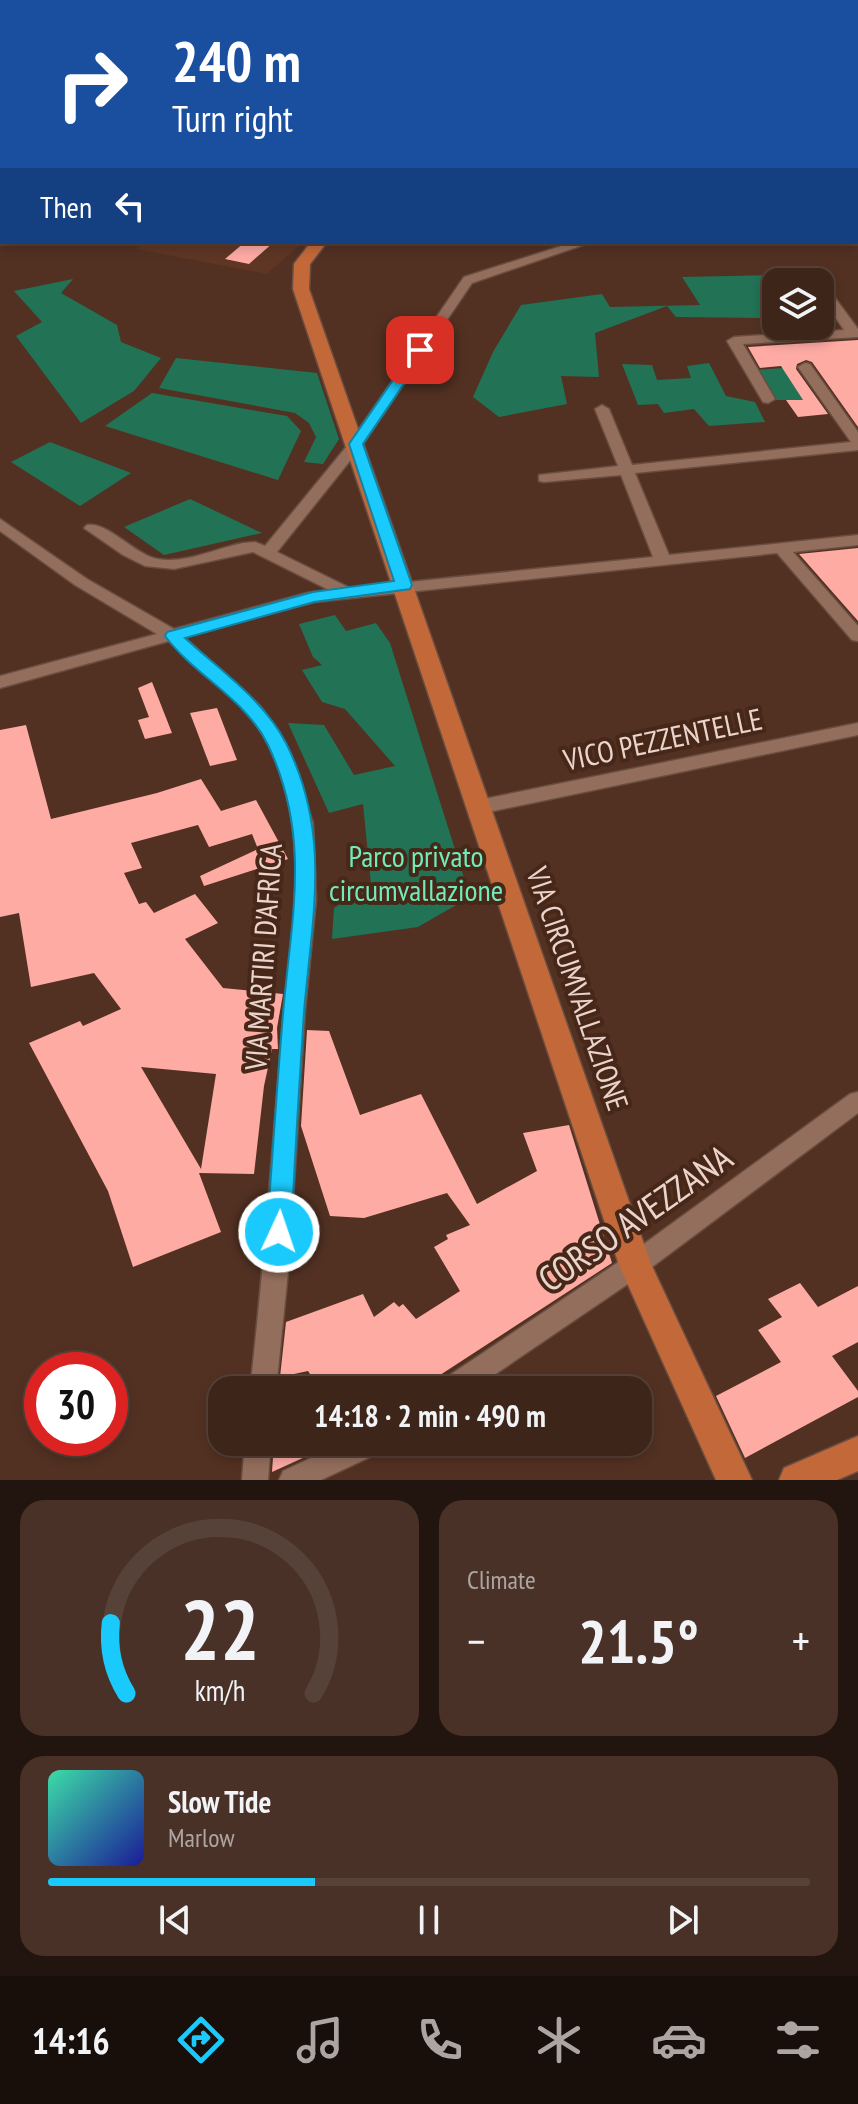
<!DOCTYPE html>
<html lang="en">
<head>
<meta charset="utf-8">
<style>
	:root { --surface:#3e251a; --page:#493127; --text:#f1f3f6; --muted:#ada5a2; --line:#574239; --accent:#1acafc }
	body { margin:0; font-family:"PT Sans Narrow",sans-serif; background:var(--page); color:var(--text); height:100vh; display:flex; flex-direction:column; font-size:30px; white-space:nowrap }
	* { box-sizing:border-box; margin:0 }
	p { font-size:26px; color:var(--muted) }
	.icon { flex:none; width:44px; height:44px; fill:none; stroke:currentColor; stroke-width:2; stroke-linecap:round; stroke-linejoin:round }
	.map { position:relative; height:1480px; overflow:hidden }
	.drawer { display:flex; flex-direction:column; gap:20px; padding:20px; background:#22140e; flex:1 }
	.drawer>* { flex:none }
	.top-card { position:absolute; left:0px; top:0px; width:858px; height:244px; box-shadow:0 4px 12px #0003,0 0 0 2px var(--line); background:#1a4fa0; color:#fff; overflow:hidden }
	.fabs { position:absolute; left:762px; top:268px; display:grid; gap:16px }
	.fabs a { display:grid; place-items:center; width:72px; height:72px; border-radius:16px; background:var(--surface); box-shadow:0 4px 12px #0003,0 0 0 2px var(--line); font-size:40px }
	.speed { position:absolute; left:24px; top:1352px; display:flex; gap:16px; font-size:40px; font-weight:700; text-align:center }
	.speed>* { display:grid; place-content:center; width:104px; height:104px; border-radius:50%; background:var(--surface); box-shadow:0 4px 12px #0003,0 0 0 2px var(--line); line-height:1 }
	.speed .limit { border:12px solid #d22; background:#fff; color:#111 }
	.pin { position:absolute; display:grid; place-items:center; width:68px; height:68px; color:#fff; margin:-34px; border-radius:16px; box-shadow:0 4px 12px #0006 }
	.me { position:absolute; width:88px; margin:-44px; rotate:3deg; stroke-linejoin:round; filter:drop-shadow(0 0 6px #0008) }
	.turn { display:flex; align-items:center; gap:28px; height:168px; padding:0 40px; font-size:36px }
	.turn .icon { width:104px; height:104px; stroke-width:2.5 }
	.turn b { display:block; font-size:56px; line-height:68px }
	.then { display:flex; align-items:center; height:76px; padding:0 40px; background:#0003; gap:16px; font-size:30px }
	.big { font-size:60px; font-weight:700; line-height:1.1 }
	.drawer .tile { flex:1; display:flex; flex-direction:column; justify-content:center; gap:12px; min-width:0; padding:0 28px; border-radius:24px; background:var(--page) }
	.drawer .dial { align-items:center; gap:0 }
	.dial svg { height:208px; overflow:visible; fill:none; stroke:var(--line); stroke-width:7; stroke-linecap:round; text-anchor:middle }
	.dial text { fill:var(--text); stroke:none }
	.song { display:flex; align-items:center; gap:24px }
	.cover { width:96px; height:96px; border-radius:12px; background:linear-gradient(135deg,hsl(160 70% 55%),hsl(240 70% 35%)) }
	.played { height:8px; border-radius:4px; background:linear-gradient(90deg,var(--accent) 35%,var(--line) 35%) }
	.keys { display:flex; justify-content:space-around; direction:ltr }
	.heat { display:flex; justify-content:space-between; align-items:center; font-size:44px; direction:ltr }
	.drawer .tiles { flex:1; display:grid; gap:20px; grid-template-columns:1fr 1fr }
	.tile:last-child { grid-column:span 2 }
	.trip { position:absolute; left:208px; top:1376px; width:444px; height:80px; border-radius:24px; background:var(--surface); box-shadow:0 4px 12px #0003,0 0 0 2px var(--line); font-weight:700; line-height:80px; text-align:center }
	.tabs { display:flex; height:128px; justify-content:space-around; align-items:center; background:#190f0a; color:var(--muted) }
	.tabs .icon { width:56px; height:56px }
	.tabs .active { color:var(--accent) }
	.tabs b { font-size:36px; color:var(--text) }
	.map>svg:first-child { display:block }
	.built { fill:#5f3624 }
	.green { fill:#227255 }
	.building { fill:#feaba4; fill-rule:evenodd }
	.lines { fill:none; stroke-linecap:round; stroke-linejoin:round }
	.street-casing { stroke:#694d3f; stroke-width:3 }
	.secondary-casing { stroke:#694d3f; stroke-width:3 }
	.primary-casing { stroke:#694d3f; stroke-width:3 }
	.street { fill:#946e5d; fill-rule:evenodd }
	.secondary { fill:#946e5d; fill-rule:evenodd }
	.primary { fill:#c36939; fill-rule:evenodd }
	.route { fill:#1acafc; stroke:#1183a4; stroke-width:2 }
	.labels { text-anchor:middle; stroke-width:8; stroke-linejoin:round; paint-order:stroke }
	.street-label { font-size:30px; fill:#ead4cb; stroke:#472718 }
	.park-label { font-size:30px; fill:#72ebba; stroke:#472718 }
	.near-street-label { font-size:36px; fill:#ead4cb; stroke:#472718 }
</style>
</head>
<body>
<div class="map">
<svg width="858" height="1480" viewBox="0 0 858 1480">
	<rect width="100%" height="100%" fill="#523122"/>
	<!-- built -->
	<polygon class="built" points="145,242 303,242 267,274 136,249"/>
	<!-- green -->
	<g class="green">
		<polygon points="772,275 776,282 776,318 676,317 667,306 595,333 599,377 561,376 567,404 499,417 473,397 493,352 521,305 602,294 610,307 700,305 682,277"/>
		<polygon points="73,279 61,293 117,325 121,342 161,358 134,391 81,423 16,336 42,322 14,291"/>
		<polygon points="176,358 317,373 339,439 323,464 304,462 316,437 309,423 295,413 159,388"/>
		<polygon points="709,363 726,396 755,402 765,422 709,426 694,409 664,413 658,404 638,405 622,364 652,365 657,380 691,378 687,366"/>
		<polygon points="783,368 803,400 774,400 754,370"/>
		<polygon points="152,393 287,416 301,431 278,480 105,426"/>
		<polygon points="50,442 131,473 80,506 11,462"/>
		<polygon points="190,499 262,533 164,555 124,527"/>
		<polygon points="335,615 346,631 376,623 390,643 470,897 418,927 332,939 334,908 371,884 363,804 329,813 288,723 324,725 354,775 395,766 345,709 322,702 302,670 322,665 313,657 299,624"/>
	</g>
	<!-- building -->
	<g class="building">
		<polygon points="245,242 274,242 249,264 225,259"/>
		<polygon points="858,340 858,427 812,362 806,360 797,364 796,369 828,414 798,417 786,400 803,400 781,366 760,368 748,347"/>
		<polygon points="858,548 858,621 799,554"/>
		<polygon points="152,682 172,733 145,739 138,720 149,717 138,688"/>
		<polygon points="217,708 237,760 210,766 190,713"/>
		<path d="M26,725L51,819L157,793L201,779L221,811L256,800L288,859L204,886L200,876L258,849L252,834L209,847L198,825L131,843L142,868L124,873L139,904L146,902L154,913L195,894L218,923L185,939L223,988L283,994L277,1028L278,1049H272L264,1086L254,1174L199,1173L221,1232L133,1267L108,1191L29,1043L80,1021L83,1026L121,1009L94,973L31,987L19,913L0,917V730ZM141,1067L216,1074L201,1169Z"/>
		<polygon points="307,1030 329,1031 360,1115 421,1094 477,1204 537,1171 523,1133 569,1125 612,1263 417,1390 321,1390 308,1371 280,1377 286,1322 363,1294 374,1317 394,1302 399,1307 403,1304 416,1319 460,1291 434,1247 448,1239 446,1235 470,1225 447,1193 364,1218 330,1216 301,1126"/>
		<polygon points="800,1283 818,1307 858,1286 858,1342 832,1356 858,1391 858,1397 745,1458 716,1396 781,1362 758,1330 782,1317 768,1299"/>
		<polygon points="274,1442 338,1442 272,1472"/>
	</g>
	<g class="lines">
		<!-- street casing -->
		<g class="street-casing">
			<g id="street">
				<polygon points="539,0 551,0 553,2 541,2"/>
				<polygon points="791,0 835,0 789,2"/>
				<polygon points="856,27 858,28 858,35 856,34"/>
				<rect x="856" y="49" width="2" height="6"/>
				<rect x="0" y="81" width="2" height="6"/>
				<rect x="856" y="82" width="2" height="6"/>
				<polygon points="856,102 858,102 856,109"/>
				<rect x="0" y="138" width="2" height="6"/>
				<rect x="856" y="191" width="2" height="7"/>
				<polygon points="858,221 858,229 856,230 856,222"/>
				<path d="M574,242H592L472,283L361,447L277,552L350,588L653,557L621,475L544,482L539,481V475L618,466L595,409L602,405L609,409L632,465L851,442L798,367L805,363L810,364L858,432V450L635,473L669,555L858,535V545L793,552L858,626V641L852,640L777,553L314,602L184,637L261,707L286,744L313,823L316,900L305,1010L289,1262L276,1390H250C263,1275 272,1160 281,1045C288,941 316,845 269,746C249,704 203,673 169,641L0,688V676L157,634L75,585L0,531V519L87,579L174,629L307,593L329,590L253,552L174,569L145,566L123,555L84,528L87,525C107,521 135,555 158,559C185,564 217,548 243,543L255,542L265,546L351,441L464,277Z"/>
				<polygon points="820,282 824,283 858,329 858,337 743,344 775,399 768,403 763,402 727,341 734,337 844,330 820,295"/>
				<polygon points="858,723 858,735 479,814 470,807 479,800"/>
				<polygon points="858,1092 858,1113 644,1273 472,1390 437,1390 441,1381 626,1257 850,1094"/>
				<polygon points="245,1442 271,1442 268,1480 242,1480"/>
				<polygon points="345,1442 387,1442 383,1451 321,1480 279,1480 283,1471"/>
			</g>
		</g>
		<!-- secondary casing -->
		<g class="secondary-casing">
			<g id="secondary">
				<polygon points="183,0 223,0 224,2 184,2"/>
				<rect x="0" y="5" width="2" height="8"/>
			</g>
		</g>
		<!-- primary casing -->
		<g class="primary-casing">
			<g id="primary">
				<polygon points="311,242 327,242 310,264 309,289 651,1264 752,1480 716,1480 619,1265 293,289 294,264"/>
				<polygon points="858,1436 858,1471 837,1480 779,1480 784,1468"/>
			</g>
		</g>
		<!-- street -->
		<use href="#street" class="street"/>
		<!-- secondary -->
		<use href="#secondary" class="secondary"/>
		<!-- primary -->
		<use href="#primary" class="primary"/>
	</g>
	<!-- route -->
	<path class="route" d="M415,348L427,350L363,444L412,585L410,589L314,602L185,638C220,670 264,700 286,743C332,834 312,917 304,1012C299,1085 295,1159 291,1232L287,1239L279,1242L270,1239L267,1232C272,1159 277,1086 283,1014C291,917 312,838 268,745C246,699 195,676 165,636L167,632L313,592L394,581L349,444Z"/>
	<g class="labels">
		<!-- street labels -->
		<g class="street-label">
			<text transform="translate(663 740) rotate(-12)" y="10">VICO PEZZENTELLE</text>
			<text transform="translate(264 957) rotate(-86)" y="10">VIA MARTIRI D'AFRICA</text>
			<text transform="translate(577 989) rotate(71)" y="10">VIA CIRCUMVALLAZIONE</text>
		</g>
		<!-- park labels -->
		<g class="park-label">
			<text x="416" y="867">Parco privato<tspan x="416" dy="34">circumvallazione</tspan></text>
		</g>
		<!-- near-street labels -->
		<g class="near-street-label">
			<text transform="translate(635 1218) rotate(-35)" y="13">CORSO AVEZZANA</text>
		</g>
	</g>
</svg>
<div class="fabs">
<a><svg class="icon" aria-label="layers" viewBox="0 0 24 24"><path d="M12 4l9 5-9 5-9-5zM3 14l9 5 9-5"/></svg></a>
</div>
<div class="speed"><div class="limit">30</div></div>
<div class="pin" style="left:420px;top:350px;background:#d93025"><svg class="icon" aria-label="arrive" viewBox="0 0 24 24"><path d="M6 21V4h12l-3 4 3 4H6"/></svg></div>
<svg class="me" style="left:279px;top:1232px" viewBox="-20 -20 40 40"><circle r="17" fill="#1acafc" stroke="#fff" stroke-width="3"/><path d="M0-11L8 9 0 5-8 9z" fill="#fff"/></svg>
<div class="trip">14:18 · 2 min · 490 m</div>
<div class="top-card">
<div class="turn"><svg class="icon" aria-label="right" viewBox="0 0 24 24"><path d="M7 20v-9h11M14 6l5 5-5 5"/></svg><div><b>240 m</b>Turn right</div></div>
<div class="then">Then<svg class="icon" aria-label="left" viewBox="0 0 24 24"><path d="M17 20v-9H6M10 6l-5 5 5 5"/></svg></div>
</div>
</div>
<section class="drawer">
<div class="tiles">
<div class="tile dial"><svg viewBox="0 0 100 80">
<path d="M14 69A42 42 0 1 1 86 69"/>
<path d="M14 69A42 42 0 0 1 8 42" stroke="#1acafc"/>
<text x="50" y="56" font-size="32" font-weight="700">22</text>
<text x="50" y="72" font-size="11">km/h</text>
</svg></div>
<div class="tile"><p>Climate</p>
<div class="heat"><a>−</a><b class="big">21.5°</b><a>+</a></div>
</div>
<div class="tile">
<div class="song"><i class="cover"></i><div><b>Slow Tide</b><p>Marlow</p></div></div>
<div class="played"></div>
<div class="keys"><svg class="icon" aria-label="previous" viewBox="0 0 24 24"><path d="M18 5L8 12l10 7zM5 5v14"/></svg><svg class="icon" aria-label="pause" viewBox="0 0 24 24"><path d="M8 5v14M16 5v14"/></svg><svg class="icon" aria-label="next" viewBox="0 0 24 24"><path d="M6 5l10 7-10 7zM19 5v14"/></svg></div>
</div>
</div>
</section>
<nav class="tabs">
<b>14:16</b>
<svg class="icon active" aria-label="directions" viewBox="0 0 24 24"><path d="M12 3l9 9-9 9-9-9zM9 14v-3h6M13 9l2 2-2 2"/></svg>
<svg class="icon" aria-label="music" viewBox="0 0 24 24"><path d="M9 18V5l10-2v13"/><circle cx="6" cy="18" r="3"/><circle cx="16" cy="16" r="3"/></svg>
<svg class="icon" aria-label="phone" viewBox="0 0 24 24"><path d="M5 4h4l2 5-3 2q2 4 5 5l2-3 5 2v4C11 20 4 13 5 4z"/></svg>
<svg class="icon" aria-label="climate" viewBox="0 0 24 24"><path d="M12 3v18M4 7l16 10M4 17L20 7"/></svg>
<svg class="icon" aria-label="car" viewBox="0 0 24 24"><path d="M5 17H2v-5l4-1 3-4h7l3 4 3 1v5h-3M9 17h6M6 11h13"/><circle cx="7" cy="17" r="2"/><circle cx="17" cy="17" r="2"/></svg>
<svg class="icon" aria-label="filters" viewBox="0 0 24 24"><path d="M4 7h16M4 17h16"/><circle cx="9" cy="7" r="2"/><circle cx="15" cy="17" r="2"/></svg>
</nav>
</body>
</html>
